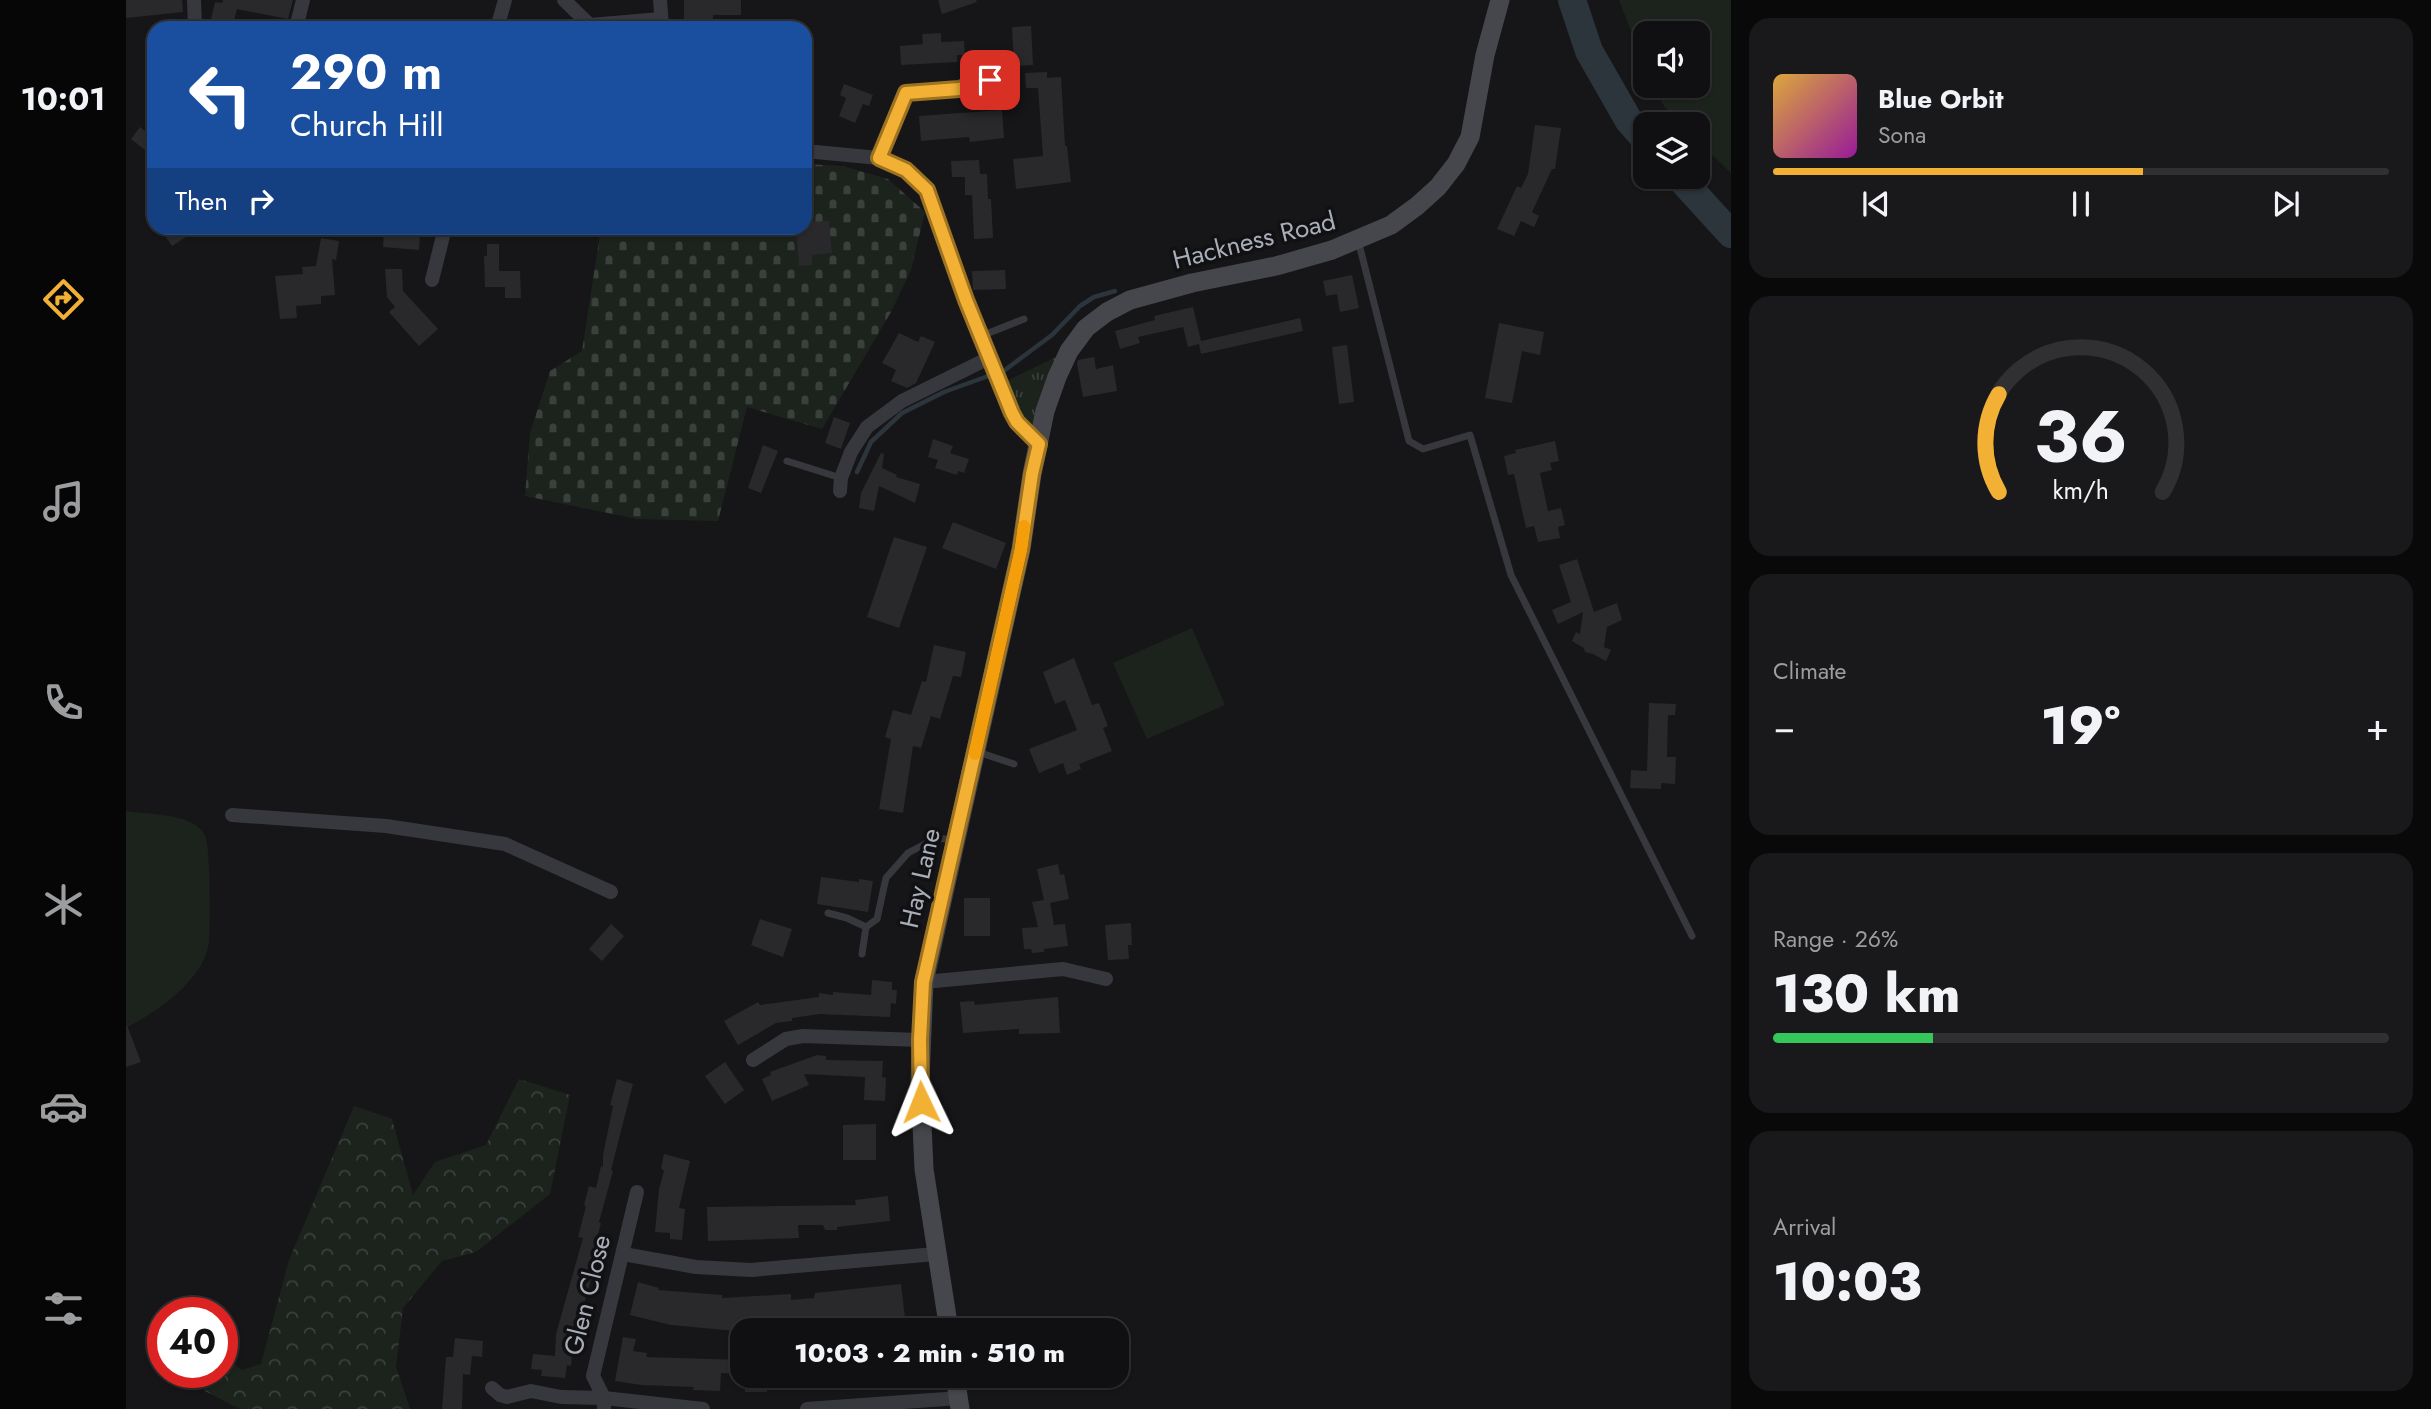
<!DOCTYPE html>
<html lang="en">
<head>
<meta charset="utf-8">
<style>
	:root { --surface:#101012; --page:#19191b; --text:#f1f3f6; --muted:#9c9d9f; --line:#303032; --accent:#f2b134 }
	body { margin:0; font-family:Jost,sans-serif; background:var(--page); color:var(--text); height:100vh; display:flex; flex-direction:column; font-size:26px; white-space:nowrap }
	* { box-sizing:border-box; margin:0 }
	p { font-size:23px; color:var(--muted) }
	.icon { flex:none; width:38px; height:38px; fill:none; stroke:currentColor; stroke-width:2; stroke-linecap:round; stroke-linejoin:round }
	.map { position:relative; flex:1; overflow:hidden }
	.details { display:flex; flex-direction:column; gap:18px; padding:18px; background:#09090a; width:700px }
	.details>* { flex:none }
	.top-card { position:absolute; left:21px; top:21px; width:665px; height:214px; border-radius:21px; box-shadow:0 2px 5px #0004,0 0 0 2px var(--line); background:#1a4fa0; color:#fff; overflow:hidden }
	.controls { position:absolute; left:1507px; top:21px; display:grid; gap:14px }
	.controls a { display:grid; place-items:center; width:77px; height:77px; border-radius:14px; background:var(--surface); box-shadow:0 2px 5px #0004,0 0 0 2px var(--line); font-size:35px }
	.speed { position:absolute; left:21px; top:1297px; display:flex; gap:14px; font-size:35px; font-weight:700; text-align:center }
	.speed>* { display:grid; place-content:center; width:91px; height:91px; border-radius:50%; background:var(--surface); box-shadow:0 2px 5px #0004,0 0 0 2px var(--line); line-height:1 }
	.speed .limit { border:10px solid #d22; background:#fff; color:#111 }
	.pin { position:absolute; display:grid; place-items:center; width:60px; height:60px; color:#fff; margin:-30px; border-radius:14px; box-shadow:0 4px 10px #0006 }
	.me { position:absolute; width:77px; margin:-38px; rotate:358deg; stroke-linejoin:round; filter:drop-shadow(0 0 5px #0008) }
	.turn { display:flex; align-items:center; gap:24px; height:147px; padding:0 28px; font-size:32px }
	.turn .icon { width:91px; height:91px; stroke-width:2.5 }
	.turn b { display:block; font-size:49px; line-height:60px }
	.then { display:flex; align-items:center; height:66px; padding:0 28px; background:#0003; gap:14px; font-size:26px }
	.big { font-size:52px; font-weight:800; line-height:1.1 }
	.details .widget { flex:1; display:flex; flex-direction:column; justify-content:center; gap:10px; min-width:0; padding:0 24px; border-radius:21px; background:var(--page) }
	.details .dial { align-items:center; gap:0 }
	.dial svg { height:182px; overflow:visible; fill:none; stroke:var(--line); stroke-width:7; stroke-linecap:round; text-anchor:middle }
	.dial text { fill:var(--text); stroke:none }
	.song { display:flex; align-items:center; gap:21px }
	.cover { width:84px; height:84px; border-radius:10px; background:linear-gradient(135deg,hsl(40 70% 55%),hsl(300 70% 35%)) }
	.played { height:7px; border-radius:4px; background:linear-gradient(90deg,var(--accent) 60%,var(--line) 60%) }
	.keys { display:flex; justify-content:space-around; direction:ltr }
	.heat { display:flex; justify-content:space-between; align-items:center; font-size:38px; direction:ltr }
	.charge { height:10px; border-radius:5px; background:linear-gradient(90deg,#34c759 26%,var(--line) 0) }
	.trip { position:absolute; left:604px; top:1318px; width:399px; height:70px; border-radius:21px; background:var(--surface); box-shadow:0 2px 5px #0004,0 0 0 2px var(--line); font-weight:800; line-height:70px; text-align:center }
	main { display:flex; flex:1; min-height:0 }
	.dock { display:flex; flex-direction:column; width:126px; justify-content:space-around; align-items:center; background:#060607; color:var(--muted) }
	.dock .icon { width:49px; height:49px }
	.dock .active { color:var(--accent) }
	.dock b { font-size:32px; color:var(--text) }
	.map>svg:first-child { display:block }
	.grass { fill:url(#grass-tufts) }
	.forest { fill:url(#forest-crowns) }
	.cemetery { fill:url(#cemetery-stones) }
	.garden { fill:#1c231d }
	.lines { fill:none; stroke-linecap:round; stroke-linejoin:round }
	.stream { stroke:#2c353c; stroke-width:4.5 }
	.river { stroke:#2c353c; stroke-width:28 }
	.building { fill:#29292c }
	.lane { stroke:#37383d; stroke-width:7 }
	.street { stroke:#37383d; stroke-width:14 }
	.secondary { stroke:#45474d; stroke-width:19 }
	.route-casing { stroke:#9d7322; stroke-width:18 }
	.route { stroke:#f2b134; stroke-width:12 }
	.slow { stroke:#f59e0b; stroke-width:12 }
	.labels { text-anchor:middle; stroke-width:7; stroke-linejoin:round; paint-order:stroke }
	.street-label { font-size:26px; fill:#a8adb8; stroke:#111113 }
</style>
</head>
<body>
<main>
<nav class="dock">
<b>10:01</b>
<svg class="icon active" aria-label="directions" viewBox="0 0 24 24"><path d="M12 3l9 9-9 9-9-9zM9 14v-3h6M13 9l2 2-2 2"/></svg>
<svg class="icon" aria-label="music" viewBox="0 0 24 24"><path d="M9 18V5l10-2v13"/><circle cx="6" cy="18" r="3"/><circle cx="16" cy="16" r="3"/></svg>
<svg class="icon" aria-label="phone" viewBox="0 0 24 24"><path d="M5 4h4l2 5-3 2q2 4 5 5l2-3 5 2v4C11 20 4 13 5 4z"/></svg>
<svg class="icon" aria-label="climate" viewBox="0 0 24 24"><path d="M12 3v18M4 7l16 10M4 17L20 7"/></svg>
<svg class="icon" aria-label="car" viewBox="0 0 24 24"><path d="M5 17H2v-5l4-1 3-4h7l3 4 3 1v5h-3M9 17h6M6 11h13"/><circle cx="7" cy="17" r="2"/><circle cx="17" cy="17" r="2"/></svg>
<svg class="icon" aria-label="filters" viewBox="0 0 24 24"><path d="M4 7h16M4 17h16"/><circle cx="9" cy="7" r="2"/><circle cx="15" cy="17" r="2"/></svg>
</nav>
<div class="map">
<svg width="1605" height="1409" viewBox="0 0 1605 1409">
	<defs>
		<pattern id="grass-tufts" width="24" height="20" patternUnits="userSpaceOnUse" patternTransform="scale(1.75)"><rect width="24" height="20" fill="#1c231d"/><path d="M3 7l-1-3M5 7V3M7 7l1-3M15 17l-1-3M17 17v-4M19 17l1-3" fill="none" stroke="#3a403c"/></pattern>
		<pattern id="forest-crowns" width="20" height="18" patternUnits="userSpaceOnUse" patternTransform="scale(1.75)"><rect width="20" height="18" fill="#1c231d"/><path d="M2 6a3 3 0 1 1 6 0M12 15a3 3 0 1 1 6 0" fill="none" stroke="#3a403c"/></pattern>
		<pattern id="cemetery-stones" width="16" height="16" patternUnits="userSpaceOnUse" patternTransform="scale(1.75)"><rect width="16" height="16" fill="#1c231d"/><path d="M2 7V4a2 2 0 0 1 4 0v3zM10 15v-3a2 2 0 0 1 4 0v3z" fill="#3a403c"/></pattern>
	</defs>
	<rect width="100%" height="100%" fill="#161618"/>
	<!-- grass -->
	<polygon class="grass" points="943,351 913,444 874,384"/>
	<!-- forest -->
	<polygon class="forest" points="393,1079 444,1095 424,1194 350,1252 316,1261 277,1308 270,1367 284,1409 114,1409 79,1391 66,1372 96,1372 96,1357 116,1370 135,1364 163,1260 228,1106 266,1119 287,1195 309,1162 360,1145"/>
	<!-- cemetery -->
	<polygon class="cemetery" points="679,164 717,166 762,179 799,212 785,270 765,312 696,429 621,407 592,521 511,519 399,496 404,433 424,371 456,351 475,228 679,228"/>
	<!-- garden -->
	<g class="garden">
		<polygon points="1493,0 1605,0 1605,173 1572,141 1572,124 1556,124 1538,106 1528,86 1572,86 1572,33 1519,33 1519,67"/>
		<polygon points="1066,628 1099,705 1021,739 987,663"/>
		<path d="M0,811C18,814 53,814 68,824C72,827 77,831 79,836C85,848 84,926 83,942C82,950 78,961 74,967C56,994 28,1013 0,1028Z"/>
	</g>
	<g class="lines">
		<!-- stream -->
		<polyline class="stream" points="731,472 745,442 776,413 818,392 879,370 926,335 954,306 968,297 989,291"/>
		<!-- river -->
		<g class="river">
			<polyline points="1446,0 1463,51 1503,121 1519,139"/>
			<polyline points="1553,177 1605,234"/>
		</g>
	</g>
	<!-- building -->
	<g class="building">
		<polygon points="0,0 56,0 57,12 0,18"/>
		<polygon points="97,0 167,0 162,19 111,9 106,28 84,24 89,2 96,3"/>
		<polygon points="558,0 615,0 615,15 587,15 587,28 558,28"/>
		<polygon points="812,0 850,0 851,2 816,14"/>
		<polygon points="905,26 907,65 888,66 886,27"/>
		<polygon points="815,33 815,42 838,41 839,55 831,55 831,62 775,65 774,46 797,44 796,34"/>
		<polygon points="921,72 921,78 935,77 939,146 941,146 945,182 890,189 887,159 917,156 912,88 900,88 899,73"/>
		<polygon points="718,84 747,95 743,106 737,104 729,123 713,116 720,98 714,95"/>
		<polygon points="876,110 878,138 844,142 843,137 795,141 793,116"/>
		<polygon points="28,120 28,157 5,139 14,127 19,131"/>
		<polygon points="1409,125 1435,128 1429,169 1426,169 1406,212 1413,216 1408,227 1395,221 1388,236 1371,229 1391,186 1395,188 1402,174"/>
		<polygon points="853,160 854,174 861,174 862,199 865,199 867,238 848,239 846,195 839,195 839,177 826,177 825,161"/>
		<polygon points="703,221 706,253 686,255 686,265 673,266 670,228 679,228 679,222"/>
		<polygon points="34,228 74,228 46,246"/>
		<polygon points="264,228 284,228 284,232 294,233 293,250 257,247 258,229 264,230"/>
		<polygon points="195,238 213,241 210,260 206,259 209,295 195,296 195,304 170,306 171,318 154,319 149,276 177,274 176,267 190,266"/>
		<polygon points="361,244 373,244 373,271 394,271 395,298 379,298 379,287 359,287 358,256 361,256"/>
		<polygon points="259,269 276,269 277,291 312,329 293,346 263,312 269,307 261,297"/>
		<polygon points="879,270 880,289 847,290 846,271"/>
		<polygon points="1226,275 1233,308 1214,312 1211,294 1200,296 1197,281"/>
		<polygon points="1067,307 1075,341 1174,318 1177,331 1075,354 1073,344 1062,347 1057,327 1012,337 1014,343 994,349 989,331 1029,320 1028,316"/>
		<polygon points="1373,323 1418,332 1414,355 1396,351 1386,403 1359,398"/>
		<polygon points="773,333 792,342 795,336 809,342 790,383 781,388 765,381 770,370 756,363"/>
		<polygon points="1221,345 1228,402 1213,404 1206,347"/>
		<polygon points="968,357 970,369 987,365 991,391 957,397 951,364 952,360"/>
		<polygon points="708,417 724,423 715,449 699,443"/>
		<polygon points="807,439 827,446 824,453 843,459 838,473 832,471 831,475 809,468 812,460 802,457"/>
		<polygon points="1429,441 1433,461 1424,463 1426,470 1414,473 1422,511 1435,508 1439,525 1432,527 1434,538 1412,542 1408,526 1400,528 1388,474 1382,475 1378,456 1390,453 1389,450"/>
		<polygon points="637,445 652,451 635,493 622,488"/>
		<polygon points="755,453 758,454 756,468 771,475 770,477 794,484 789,503 753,486 748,511 733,508 735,493"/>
		<polygon points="827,522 880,543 870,569 816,548"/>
		<polygon points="768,537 801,547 773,628 741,617"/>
		<polygon points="1451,559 1468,612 1491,603 1496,620 1481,627 1478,647 1485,650 1480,661 1467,654 1459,652 1458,648 1446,641 1450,632 1454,634 1457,612 1432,624 1426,610 1445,602 1433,565"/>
		<polygon points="808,645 840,652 835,677 827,676 814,719 805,716 795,748 787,746 777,813 753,809 765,739 759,737 767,710 785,715 796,681 800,682"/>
		<polygon points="948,658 966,705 973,703 982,726 977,728 986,751 953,764 955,769 941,775 937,763 913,773 903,749 951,730 939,700 929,704 917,672"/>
		<polygon points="1523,703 1550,704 1549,715 1542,715 1541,757 1550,757 1549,784 1535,783 1535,789 1504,788 1505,770 1521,771"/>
		<polygon points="932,864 934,875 938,874 943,899 924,903 928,925 939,924 942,946 918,949 918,952 906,953 905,949 898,949 896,928 912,927 906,902 918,900 911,869"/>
		<polygon points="695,877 733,882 733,879 747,881 742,912 691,904"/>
		<rect x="838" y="898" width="26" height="38"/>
		<polygon points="634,919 666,929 657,957 625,945"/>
		<polygon points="1005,923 1006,945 1002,945 1003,959 982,960 979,925"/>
		<polygon points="485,924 498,936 476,961 463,949"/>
		<polygon points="746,980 766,982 766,990 771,990 770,1004 765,1003 764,1017 694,1014 666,1018 666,1021 650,1023 612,1045 598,1021 632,1002 634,1005 693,997 693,993 707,995 707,992 745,995"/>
		<polygon points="932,997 934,1033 893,1034 893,1029 837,1033 834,1002 848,1001 849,1005"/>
		<polygon points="1,1025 15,1062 0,1067 0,1026"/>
		<polygon points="691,1055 700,1056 700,1060 757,1061 756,1077 760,1078 759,1101 738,1100 739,1077 678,1074 683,1085 646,1101 636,1079 645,1075 644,1072"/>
		<polygon points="599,1062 618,1090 599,1104 579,1076"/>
		<polygon points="491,1079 507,1084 485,1170 487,1171 473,1222 475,1223 467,1254 472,1255 447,1343 445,1366 441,1365 439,1378 415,1376 416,1370 405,1369 407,1354 429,1356 430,1334 457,1238 452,1237 460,1206 458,1205 463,1186 470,1188 475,1166 477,1167 477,1155 487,1106 484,1105"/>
		<polygon points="750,1124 750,1160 717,1160 717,1125"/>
		<polygon points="538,1154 564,1161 553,1208 559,1209 556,1240 544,1239 544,1233 529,1232 533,1189 538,1171 535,1168"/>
		<polygon points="762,1196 764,1221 711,1227 711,1230 699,1230 697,1225 672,1225 673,1238 582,1241 581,1207 730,1205 729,1200"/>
		<polygon points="512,1282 533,1288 532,1290 596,1295 596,1298 665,1294 665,1300 688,1298 689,1293 775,1284 779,1318 756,1320 756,1317 610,1331 545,1325 504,1315"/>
		<polygon points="497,1337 510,1339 507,1351 521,1353 520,1357 616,1360 616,1374 595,1373 594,1391 567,1390 568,1387 515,1385 489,1381"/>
		<polygon points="329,1338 357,1341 356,1357 346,1356 344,1375 337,1374 336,1409 316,1409 320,1357 327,1357"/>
		<polygon points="619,1376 704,1376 704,1384 641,1390 641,1392 619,1392"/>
	</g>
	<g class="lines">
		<!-- lane -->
		<g class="lane">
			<polyline points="1232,240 1283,441 1297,449 1344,435 1385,575 1566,936"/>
			<polyline points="855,336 898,319"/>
			<polyline points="661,461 715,478"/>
			<polyline points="852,752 888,764"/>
			<polyline points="702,913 721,918 740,927 751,919 760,878 782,853 810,838 829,840"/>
			<polyline points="736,954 740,927"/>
		</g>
		<!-- street -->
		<g class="street">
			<polyline points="68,0 69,28"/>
			<polyline points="438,0 467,28"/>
			<polyline points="534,0 536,26"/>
			<polyline points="464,25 535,19"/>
			<polyline points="170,28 177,0"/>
			<polyline points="371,28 379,0"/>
			<polyline points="679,151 753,158 780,170 801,190 840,300 874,384 891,422 913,444"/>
			<polyline points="753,158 780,93 833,89 864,80"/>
			<polyline points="306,280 319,228"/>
			<polyline points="714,491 715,478 725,452 741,427 776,401 863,358"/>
			<polyline points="106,815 260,826 379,844 485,892"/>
			<polyline points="798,982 937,969 980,979"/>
			<polyline points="627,1060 660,1039 677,1036 794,1040"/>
			<polyline points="497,1254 570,1267 625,1270 810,1254"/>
			<polyline points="366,1388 374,1395 381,1397 405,1391 435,1397 478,1398 577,1409"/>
			<polyline points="478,1409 478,1398 467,1376 511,1192"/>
			<polyline points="681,1409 833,1398"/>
		</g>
		<!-- secondary -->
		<g class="secondary">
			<polyline points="823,1330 798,1169 794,1080 798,982 895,549 906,474 919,411 931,377 943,351 960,328 981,312 1004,300 1066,283 1150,266 1206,250 1265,225 1291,206 1312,187 1330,164 1344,137 1359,55 1374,0"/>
			<polyline points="829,1376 834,1409"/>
		</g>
	</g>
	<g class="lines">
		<!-- route casing -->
		<g class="route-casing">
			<polyline id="route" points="795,1102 794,1040 797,982 895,549 906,474 913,444 891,422 886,413 840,300 801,190 780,170 753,158 780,93 833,89 864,80"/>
		</g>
		<!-- route -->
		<use href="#route" class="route"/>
		<!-- slow -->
		<polyline class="slow" points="849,754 895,549 898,526"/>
	</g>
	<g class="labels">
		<!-- street labels -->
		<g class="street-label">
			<text transform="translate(1128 240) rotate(-14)" y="9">Hackness Road</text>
			<text transform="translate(794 878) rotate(-77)" y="9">Hay Lane</text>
			<text transform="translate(461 1295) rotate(-76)" y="9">Glen Close</text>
		</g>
	</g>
</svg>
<div class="controls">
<a><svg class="icon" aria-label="sound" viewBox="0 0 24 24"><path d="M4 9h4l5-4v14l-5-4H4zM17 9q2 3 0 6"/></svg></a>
<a><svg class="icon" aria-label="layers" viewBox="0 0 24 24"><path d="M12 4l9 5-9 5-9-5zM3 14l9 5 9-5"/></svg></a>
</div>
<div class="speed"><div class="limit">40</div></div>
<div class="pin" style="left:864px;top:80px;background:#d93025"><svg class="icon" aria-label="arrive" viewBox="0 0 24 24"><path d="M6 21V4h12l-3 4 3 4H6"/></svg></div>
<svg class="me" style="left:795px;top:1102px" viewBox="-20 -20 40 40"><path d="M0-17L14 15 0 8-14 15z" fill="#f2b134" stroke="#fff" stroke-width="4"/></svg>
<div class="trip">10:03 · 2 min · 510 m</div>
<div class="top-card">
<div class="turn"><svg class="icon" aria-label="left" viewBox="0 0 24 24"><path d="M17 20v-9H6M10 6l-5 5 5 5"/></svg><div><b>290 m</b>Church Hill</div></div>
<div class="then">Then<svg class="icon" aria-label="right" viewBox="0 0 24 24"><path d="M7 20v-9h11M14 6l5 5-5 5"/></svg></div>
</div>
</div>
<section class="details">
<div class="widget">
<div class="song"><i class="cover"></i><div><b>Blue Orbit</b><p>Sona</p></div></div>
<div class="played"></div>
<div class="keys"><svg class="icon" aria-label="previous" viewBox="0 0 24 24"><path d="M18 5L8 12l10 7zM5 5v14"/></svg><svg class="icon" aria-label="pause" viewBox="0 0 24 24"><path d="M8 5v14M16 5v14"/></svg><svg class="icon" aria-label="next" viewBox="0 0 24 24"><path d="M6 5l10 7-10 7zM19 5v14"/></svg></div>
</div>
<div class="widget dial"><svg viewBox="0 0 100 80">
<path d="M14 69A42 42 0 1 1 86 69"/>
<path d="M14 69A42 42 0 0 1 14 26" stroke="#f2b134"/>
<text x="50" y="56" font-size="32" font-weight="700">36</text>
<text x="50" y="72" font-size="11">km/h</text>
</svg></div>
<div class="widget"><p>Climate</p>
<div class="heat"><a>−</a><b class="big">19°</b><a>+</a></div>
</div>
<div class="widget"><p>Range · 26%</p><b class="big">130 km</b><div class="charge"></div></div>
<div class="widget"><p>Arrival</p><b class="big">10:03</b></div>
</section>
</main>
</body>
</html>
